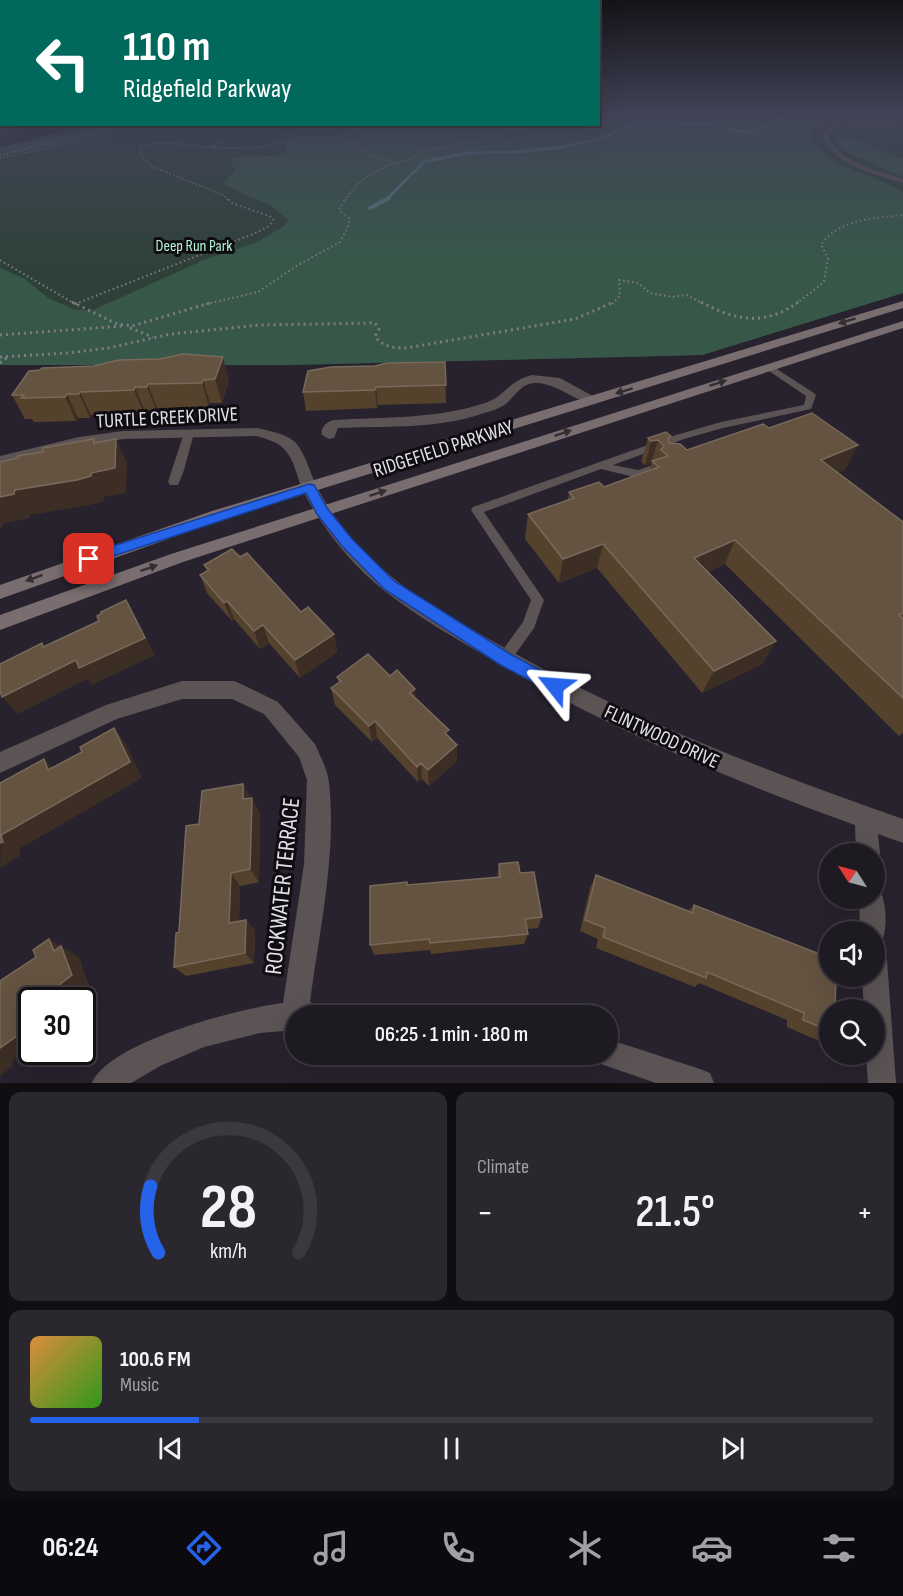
<!DOCTYPE html>
<html lang="en">
<head>
<meta charset="utf-8">
<style>
	:root { --surface:#1d1a22; --page:#2a272f; --text:#f1f3f6; --muted:#a0a1a5; --line:#3b3840; --accent:#2563eb }
	body { margin:0; font-family:"Sofia Sans Condensed",sans-serif; background:var(--page); color:var(--text); height:100vh; display:flex; flex-direction:column; font-size:22px; white-space:nowrap }
	* { box-sizing:border-box; margin:0 }
	p { font-size:20px; color:var(--muted) }
	.icon { flex:none; width:33px; height:33px; fill:none; stroke:currentColor; stroke-width:2; stroke-linecap:round; stroke-linejoin:round }
	.map { position:relative; height:1083px; overflow:hidden }
	.side { display:flex; flex-direction:column; gap:9px; padding:9px; background:#100e13; flex:1 }
	.side>* { flex:none }
	.guide { position:absolute; left:0px; top:0px; width:600px; height:126px; box-shadow:0 6px 24px #0002,0 0 0 2px var(--line); background:#00695c; color:#fff; overflow:hidden }
	.needle { width:39px; rotate:306deg }
	.fabs { position:absolute; left:819px; top:843px; display:grid; gap:12px }
	.fabs a { display:grid; place-items:center; width:66px; height:66px; border-radius:50%; background:var(--surface); box-shadow:0 6px 24px #0002,0 0 0 2px var(--line); font-size:30px }
	.speed { position:absolute; left:18px; top:987px; display:flex; gap:12px; font-size:30px; font-weight:700; text-align:center }
	.speed>* { display:grid; place-content:center; width:78px; height:78px; border-radius:50%; background:var(--surface); box-shadow:0 6px 24px #0002,0 0 0 2px var(--line); line-height:1 }
	.speed .limit { border:3px solid #111; border-radius:9px; background:#fff; color:#111 }
	.pin { position:absolute; display:grid; place-items:center; width:51px; height:51px; color:#fff; margin:-26px; border-radius:12px; box-shadow:0 3px 9px #0006 }
	.me { position:absolute; width:66px; margin:-33px; rotate:298deg; stroke-linejoin:round; filter:drop-shadow(0 0 4px #0008) }
	.turn { display:flex; align-items:center; gap:21px; height:126px; padding:0 24px; font-size:27px }
	.turn .icon { width:78px; height:78px; stroke-width:2.5 }
	.turn b { display:block; font-size:42px; line-height:51px }
	.big { font-size:45px; font-weight:600; line-height:1.1 }
	.side .tile { flex:1; display:flex; flex-direction:column; justify-content:center; gap:9px; min-width:0; padding:0 21px; border-radius:12px; background:var(--page) }
	.side .dial { align-items:center; gap:0 }
	.dial svg { height:156px; overflow:visible; fill:none; stroke:var(--line); stroke-width:7; stroke-linecap:round; text-anchor:middle }
	.dial text { fill:var(--text); stroke:none }
	.song { display:flex; align-items:center; gap:18px }
	.cover { width:72px; height:72px; border-radius:9px; background:linear-gradient(135deg,hsl(30 70% 55%),hsl(110 70% 35%)) }
	.played { height:6px; border-radius:3px; background:linear-gradient(90deg,var(--accent) 20%,var(--line) 20%) }
	.keys { display:flex; justify-content:space-around; direction:ltr }
	.heat { display:flex; justify-content:space-between; align-items:center; font-size:33px; direction:ltr }
	.side .tiles { flex:1; display:grid; gap:9px; grid-template-columns:1fr 1fr }
	.tile:last-child { grid-column:span 2 }
	.trip { position:absolute; left:285px; top:1005px; width:333px; height:60px; border-radius:30px; background:var(--surface); box-shadow:0 6px 24px #0002,0 0 0 2px var(--line); font-weight:600; line-height:60px; text-align:center }
	.menu { display:flex; height:96px; justify-content:space-around; align-items:center; background:#0c0a0e; color:var(--muted) }
	.menu .icon { width:42px; height:42px }
	.menu .on { color:var(--accent) }
	.menu b { font-size:27px; color:var(--text) }
	.map>svg:first-child { display:block }
	.green { fill:#2e4138 }
	.forest { fill:#375849 }
	.lines { fill:none; stroke-linecap:round; stroke-linejoin:round }
	.stream-far1 { stroke:#517a81; stroke-width:3 }
	.stream { stroke:#517a81; stroke-width:4 }
	.path-far2 { stroke:#7f7b85; stroke-width:1.5; stroke-dasharray:1.5 2; stroke-linecap:butt }
	.path-far1 { stroke:#7f7b85; stroke-width:2; stroke-dasharray:1.5 3; stroke-linecap:butt }
	.path { stroke:#7f7b85; stroke-width:3; stroke-dasharray:2 4; stroke-linecap:butt }
	.service { fill:#5b5354; fill-rule:evenodd }
	.minor { fill:#5b5354; fill-rule:evenodd }
	.secondary { fill:#796d6f; fill-rule:evenodd }
	.wall { fill:#55422d }
	.shaded-wall { fill:#3c2e25 }
	.building { fill:#645341; stroke:#78695b; stroke-width:1.5 }
	.oneway { fill:#342e33 }
	.route { fill:#2563eb; stroke:#184099; stroke-width:1.5 }
	.labels { text-anchor:middle; stroke-width:6; stroke-linejoin:round; paint-order:stroke }
	.far-park-label { font-size:16px; fill:#b6f5d6; stroke:#0f0c12 }
	.street-label { font-size:20px; fill:#e3e0e8; stroke:#0f0c12 }
	.near-street-label { font-size:24px; fill:#e3e0e8; stroke:#0f0c12 }
</style>
</head>
<body>
<div class="map">
<svg width="903" height="1083" viewBox="0 0 903 1083">
	<rect width="100%" height="100%" fill="#27222d"/>
	<!-- green -->
	<polygon class="green" points="599,117 903,117 903,293 702,355 290,365 0,365 0,148 94,124 598,124"/>
	<!-- forest -->
	<g class="forest">
		<path d="M618,117H829L822,125L811,131L810,142L835,162L895,187L903,193V293L702,355L290,365H0V268L25,279L48,298L76,310H93L204,260L257,242L284,226L288,220L273,207L223,184L235,170L230,160C241,153 267,160 285,153L286,144C293,141 301,137 309,136C328,132 335,143 349,125L598,124L599,120Z"/>
		<polygon points="848,117 903,117 903,122 863,125 848,123"/>
		<polygon points="94,124 148,125 0,156 0,148"/>
		<polygon points="837,137 850,138 903,159 903,177 848,153 835,141"/>
	</g>
	<g class="lines">
		<!-- stream-far1 -->
		<polyline class="stream-far1" points="386,200 424,162 466,153 517,152 563,147 600,139 625,127 645,123 714,124 726,129 756,133 763,126 788,117"/>
		<!-- stream -->
		<polyline class="stream" points="370,208 389,198"/>
		<!-- path-far2 -->
		<g class="path-far2">
			<polyline points="712,117 740,127 762,129 820,122"/>
			<polyline points="598,120 652,117"/>
			<polyline points="851,126 868,123 876,117"/>
			<polyline points="281,134 313,140 340,139 351,142 373,157 396,163 409,160 424,151 465,144 490,135 540,124"/>
			<polyline points="340,139 351,131 353,124"/>
			<polyline points="212,147 223,139"/>
			<polyline points="0,155 135,124"/>
			<polyline points="0,158 162,124"/>
			<path d="M228,200L223,195L151,166L142,156L140,147C158,141 178,144 196,146C232,149 265,151 299,137"/>
			<path d="M345,200C358,181 374,170 396,163"/>
		</g>
		<!-- path-far1 -->
		<g class="path-far1">
			<polyline points="0,260 75,304"/>
			<polyline points="75,304 258,232 270,225 273,220 272,217 232,203 227,198"/>
			<polyline points="206,304 258,292 298,265 340,242 349,225 349,218 339,210 346,198"/>
			<polyline points="612,304 620,296 619,280 638,283 650,293 672,297 687,295 703,304"/>
			<path d="M796,304L824,282L828,258L821,245C838,219 875,218 903,215"/>
		</g>
		<!-- path -->
		<g class="path">
			<polyline points="72,302 117,324 132,326 213,302"/>
			<path d="M701,302C734,320 765,327 798,302"/>
			<polyline points="75,304 79,302"/>
			<polyline points="130,328 153,337"/>
			<polyline points="0,335 123,326"/>
			<path d="M0,357L68,353L108,348L171,334L260,325L375,323L379,329L375,336C382,347 394,348 406,348L575,319L614,302"/>
			<polyline points="0,363 9,356"/>
		</g>
		<!-- service -->
		<g class="service">
			<path d="M838,117H844L828,136C839,164 878,170 903,179V183C875,174 834,166 822,136Z"/>
			<path d="M769,364L814,393L816,395L811,409L723,428L684,439L613,465L638,470L650,466L655,470C652,475 643,476 638,478L601,469L484,512L544,600L534,628L509,663L504,665L499,663L497,659L499,655L523,622L531,600L471,510L473,507L676,435L721,422L804,405L806,396L766,369L764,367Z"/>
			<polygon points="189,430 194,433 184,470 178,485 170,485 168,482 184,433"/>
		</g>
		<!-- minor -->
		<g class="minor">
			<path d="M532,375L560,378L600,400L598,403C580,407 557,381 534,383C519,384 513,401 501,407C493,411 483,413 475,416C431,429 383,426 338,428L334,438L329,439L322,435C320,428 327,421 334,420C385,417 437,419 485,403C504,397 508,381 532,375Z"/>
			<path d="M257,428C269,431 285,433 295,442C307,455 310,475 319,491C335,521 359,549 385,571C420,602 463,624 503,647C630,719 766,771 903,819V843L878,834L880,854L874,863V854H856L855,825C730,780 607,728 493,660C456,639 420,618 386,592C352,566 323,529 303,491C297,478 295,461 285,450C278,442 267,439 257,436L123,439L79,447L0,466V456L79,437L123,431Z"/>
			<path d="M182,681H234L241,684L278,702L315,744C320,756 328,770 329,783C337,853 319,933 310,1002L321,1006L324,1016H296V1030L260,1033L204,1047L160,1066L131,1083H92C109,1042 240,1008 283,1003L304,864L307,780L299,757L264,714L232,699H182L117,719L0,773V752L106,705Z"/>
			<path d="M874,887L880,889C886,904 888,926 882,941L874,944V932H860L859,898H874Z"/>
			<polygon points="874,947 883,951 887,960 896,1083 868,1083 866,1054 874,1054 874,1010 864,1010 862,976 874,976"/>
			<polygon points="608,1039 700,1069 710,1073 714,1083 656,1083 598,1063 595,1054 608,1054"/>
		</g>
		<!-- secondary -->
		<g class="secondary">
			<polygon points="903,301 903,308 224,519 0,599 0,585 212,511"/>
			<polygon points="903,321 903,328 183,562 0,630 0,615 171,554"/>
		</g>
	</g>
	<!-- wall -->
	<g class="wall">
		<polygon points="0,117 2,124 35,124 5,136 0,133"/>
		<polygon points="445,362 446,403 378,405 377,408 306,411 303,392 375,366"/>
		<polygon points="40,370 229,380 222,403 210,403 209,407 157,408 156,410 145,411 144,414 91,415 90,418 78,418 76,421 34,422 32,419 25,419 12,395"/>
		<polygon points="769,428 845,470 838,472 903,522 903,733 899,736 725,564 708,572 776,641 762,664 702,693 597,568 559,583 525,539 528,514 568,500 569,492 604,487 650,470 651,464 645,465 641,462 648,438 669,443 687,450"/>
		<polygon points="240,557 301,612 334,634 337,652 300,678 269,643 260,649 234,619 232,621 207,593 200,575 207,571 204,565"/>
		<polygon points="390,676 416,698 449,737 457,745 457,761 429,786 422,779 418,782 377,738 372,742 335,705 331,688 339,683 337,677"/>
		<polygon points="243,784 250,798 260,813 259,882 240,886 239,921 246,920 255,931 254,963 186,976 174,967 179,932 199,824"/>
		<polygon points="499,864 520,873 542,917 538,928 527,929 528,934 524,944 431,954 430,950 374,955 370,945 407,885 497,877"/>
		<polygon points="596,875 688,911 694,905 830,1010 830,1035 817,1040 787,1027 787,1020 699,983 695,987 596,948 598,939 580,931 590,888"/>
	</g>
	<!-- shaded-wall -->
	<g class="shaded-wall">
		<polygon points="10,124 35,124 5,136 1,128"/>
		<polygon points="223,357 229,380 222,403 215,379"/>
		<polygon points="203,380 210,403 209,407 202,383"/>
		<polygon points="148,384 157,408 156,410 147,387"/>
		<polygon points="135,387 145,411 144,414 134,390"/>
		<polygon points="376,387 378,405 377,408 375,390"/>
		<polygon points="80,392 91,415 90,418 79,394"/>
		<polygon points="67,394 78,418 76,421 65,397"/>
		<polygon points="116,439 127,463 126,493 104,497 104,501 90,505 30,515 30,518 4,523 3,527 0,528 0,497 15,490 91,473"/>
		<polygon points="658,440 651,464 645,465 651,441"/>
		<polygon points="858,445 845,470 809,484 821,460"/>
		<polygon points="735,540 725,564 685,582 694,558"/>
		<polygon points="603,544 597,568 559,583 563,559"/>
		<polygon points="126,600 155,655 92,685 87,679 18,714 2,697"/>
		<polygon points="227,601 234,619 232,621 224,603"/>
		<polygon points="263,625 269,643 260,649 254,631"/>
		<polygon points="334,634 337,652 300,678 295,660"/>
		<polygon points="776,641 762,664 702,693 714,671"/>
		<polygon points="415,689 416,705 410,693"/>
		<polygon points="375,721 377,738 372,742 369,726"/>
		<polygon points="114,728 126,744 142,778 19,849 21,855 0,868 1,835"/>
		<polygon points="457,745 457,761 429,786 428,770"/>
		<polygon points="44,759 59,775 48,770"/>
		<polygon points="421,763 422,779 418,782 417,767"/>
		<polygon points="243,784 251,799 243,799"/>
		<polygon points="252,798 260,813 259,882 250,869"/>
		<polygon points="231,873 240,886 239,934 229,923"/>
		<polygon points="246,920 255,931 254,963 245,953"/>
		<polygon points="49,939 79,957 89,985 69,1000 53,1000 50,992 54,951"/>
		<polygon points="32,1025 32,1047 12,1061 13,1066 0,1076 0,1048"/>
	</g>
	<!-- building -->
	<g class="building">
		<polygon points="0,117 2,117 2,124 10,124 1,128 0,127"/>
		<polygon points="183,354 223,357 215,379 203,380 202,383 148,384 147,387 135,387 134,390 80,392 79,394 67,394 65,397 21,398 24,395 12,395 29,371 40,370 42,368 94,366 119,360 160,359"/>
		<polygon points="445,362 446,385 376,387 375,390 303,392 308,371 331,367 375,366 387,363"/>
		<polygon points="812,413 858,445 821,460 903,522 903,613 899,615 903,619 903,698 735,540 694,558 776,641 714,671 603,544 563,559 528,514 574,498 569,492 599,482 604,487 659,467 652,461 668,456 661,450 664,446 658,440 651,441 648,438 666,432 671,436 668,439 669,443 680,444 687,450 763,424 769,428"/>
		<polygon points="94,439 94,443 116,439 115,468 91,473 91,476 77,480 15,490 14,494 0,497 0,462 18,458 18,456 43,452 43,448"/>
		<polygon points="232,549 240,557 247,553 301,612 308,607 334,634 295,660 263,625 254,631 227,601 224,603 200,575 209,570 204,565"/>
		<polygon points="126,600 145,638 79,668 76,660 2,697 0,691 0,664 42,643 43,647 99,621 97,616 102,613 101,612"/>
		<polygon points="368,654 390,676 397,670 415,689 410,693 449,730 445,733 457,745 428,770 421,763 417,767 375,721 369,726 331,688 341,681 337,677"/>
		<polygon points="114,728 130,762 1,835 3,842 0,843 0,783 44,759 48,770 82,752 80,747"/>
		<polygon points="243,784 243,799 252,798 250,869 231,873 229,923 246,920 245,953 174,967 176,933 179,932 186,826 199,824 202,791"/>
		<polygon points="518,862 520,873 534,872 542,917 525,919 528,934 430,943 429,939 370,945 370,886 407,882 407,885 500,877 499,864"/>
		<polygon points="596,875 693,913 694,905 830,958 830,976 836,976 835,1010 830,1010 830,1031 803,1020 804,1013 707,972 706,978 603,937 605,928 585,920"/>
		<polygon points="49,939 54,951 61,946 72,975 50,992 53,1000 32,1000 32,1025 0,1048 0,981 36,957 33,950"/>
	</g>
	<!-- one-way arrows -->
	<defs><path id="oneway-solid" d="M-6-.8H1V-3.2L6.5 0L1 3.2V.8H-6Z" transform="scale(1.5)"/></defs>
	<g class="oneway">
		<use href="#oneway-solid" transform="translate(847 321) rotate(163)"/>
		<use href="#oneway-solid" transform="translate(718 383) rotate(-18)"/>
		<use href="#oneway-solid" transform="translate(624 391) rotate(163)"/>
		<use href="#oneway-solid" transform="translate(563 433) rotate(-18)"/>
		<use href="#oneway-solid" transform="translate(378 493) rotate(-18)"/>
		<use href="#oneway-solid" transform="translate(149 568) rotate(-19)"/>
		<use href="#oneway-solid" transform="translate(34 578) rotate(160)"/>
	</g>
	<!-- sky -->
	<linearGradient id="sky" x2="0" y2="1"><stop stop-color="#151319"/><stop offset="0.43" stop-color="#414457"/><stop offset="1" stop-color="#414457" stop-opacity="0"/></linearGradient>
	<rect width="903" height="269" fill="url(#sky)"/>
	<!-- route -->
	<polygon class="route" points="309,484 314,485 327,508 352,539 394,581 510,654 561,681 564,686 561,691 555,693 550,691 499,664 384,589 342,546 317,514 306,493 89,564 82,559 84,555"/>
	<g class="labels">
		<!-- far-park labels -->
		<g class="far-park-label">
			<text x="194" y="251">Deep Run Park</text>
		</g>
		<!-- street labels -->
		<g class="street-label">
			<text transform="translate(167 417) rotate(-3)" y="7">TURTLE CREEK DRIVE</text>
			<text transform="translate(443 448) rotate(-18)" y="7">RIDGEFIELD PARKWAY</text>
			<text transform="translate(662 736) rotate(25)" y="7">FLINTWOOD DRIVE</text>
		</g>
		<!-- near-street labels -->
		<g class="near-street-label">
			<text transform="translate(282 886) rotate(-84)" y="8">ROCKWATER TERRACE</text>
		</g>
	</g>
</svg>
<div class="fabs">
<a><svg class="needle" viewBox="-14 -14 28 28"><path d="M0-13l5 13h-10z" fill="#e53935"/><path d="M0 13l5-13h-10z" fill="#a0a1a5"/></svg></a>
<a><svg class="icon" aria-label="sound" viewBox="0 0 24 24"><path d="M4 9h4l5-4v14l-5-4H4zM17 9q2 3 0 6"/></svg></a>
<a><svg class="icon" aria-label="search" viewBox="0 0 24 24"><circle cx="10" cy="10" r="6"/><path d="M15 15l6 6"/></svg></a>
</div>
<div class="speed"><div class="limit">30</div></div>
<div class="pin" style="left:89px;top:559px;background:#d93025"><svg class="icon" aria-label="arrive" viewBox="0 0 24 24"><path d="M6 21V4h12l-3 4 3 4H6"/></svg></div>
<svg class="me" style="left:555px;top:686px" viewBox="-20 -20 40 40"><path d="M0-17L14 15 0 8-14 15z" fill="#2563eb" stroke="#fff" stroke-width="4"/></svg>
<div class="trip">06:25 · 1 min · 180 m</div>
<div class="guide">
<div class="turn"><svg class="icon" aria-label="left" viewBox="0 0 24 24"><path d="M17 20v-9H6M10 6l-5 5 5 5"/></svg><div><b>110 m</b>Ridgefield Parkway</div></div>
</div>
</div>
<section class="side">
<div class="tiles">
<div class="tile dial"><svg viewBox="0 0 100 80">
<path d="M14 69A42 42 0 1 1 86 69"/>
<path d="M14 69A42 42 0 0 1 10 35" stroke="#2563eb"/>
<text x="50" y="56" font-size="32" font-weight="700">28</text>
<text x="50" y="72" font-size="11">km/h</text>
</svg></div>
<div class="tile"><p>Climate</p>
<div class="heat"><a>−</a><b class="big">21.5°</b><a>+</a></div>
</div>
<div class="tile">
<div class="song"><i class="cover"></i><div><b>100.6 FM</b><p>Music</p></div></div>
<div class="played"></div>
<div class="keys"><svg class="icon" aria-label="previous" viewBox="0 0 24 24"><path d="M18 5L8 12l10 7zM5 5v14"/></svg><svg class="icon" aria-label="pause" viewBox="0 0 24 24"><path d="M8 5v14M16 5v14"/></svg><svg class="icon" aria-label="next" viewBox="0 0 24 24"><path d="M6 5l10 7-10 7zM19 5v14"/></svg></div>
</div>
</div>
</section>
<nav class="menu">
<b>06:24</b>
<svg class="icon on" aria-label="directions" viewBox="0 0 24 24"><path d="M12 3l9 9-9 9-9-9zM9 14v-3h6M13 9l2 2-2 2"/></svg>
<svg class="icon" aria-label="music" viewBox="0 0 24 24"><path d="M9 18V5l10-2v13"/><circle cx="6" cy="18" r="3"/><circle cx="16" cy="16" r="3"/></svg>
<svg class="icon" aria-label="phone" viewBox="0 0 24 24"><path d="M5 4h4l2 5-3 2q2 4 5 5l2-3 5 2v4C11 20 4 13 5 4z"/></svg>
<svg class="icon" aria-label="climate" viewBox="0 0 24 24"><path d="M12 3v18M4 7l16 10M4 17L20 7"/></svg>
<svg class="icon" aria-label="car" viewBox="0 0 24 24"><path d="M5 17H2v-5l4-1 3-4h7l3 4 3 1v5h-3M9 17h6M6 11h13"/><circle cx="7" cy="17" r="2"/><circle cx="17" cy="17" r="2"/></svg>
<svg class="icon" aria-label="filters" viewBox="0 0 24 24"><path d="M4 7h16M4 17h16"/><circle cx="9" cy="7" r="2"/><circle cx="15" cy="17" r="2"/></svg>
</nav>
</body>
</html>
